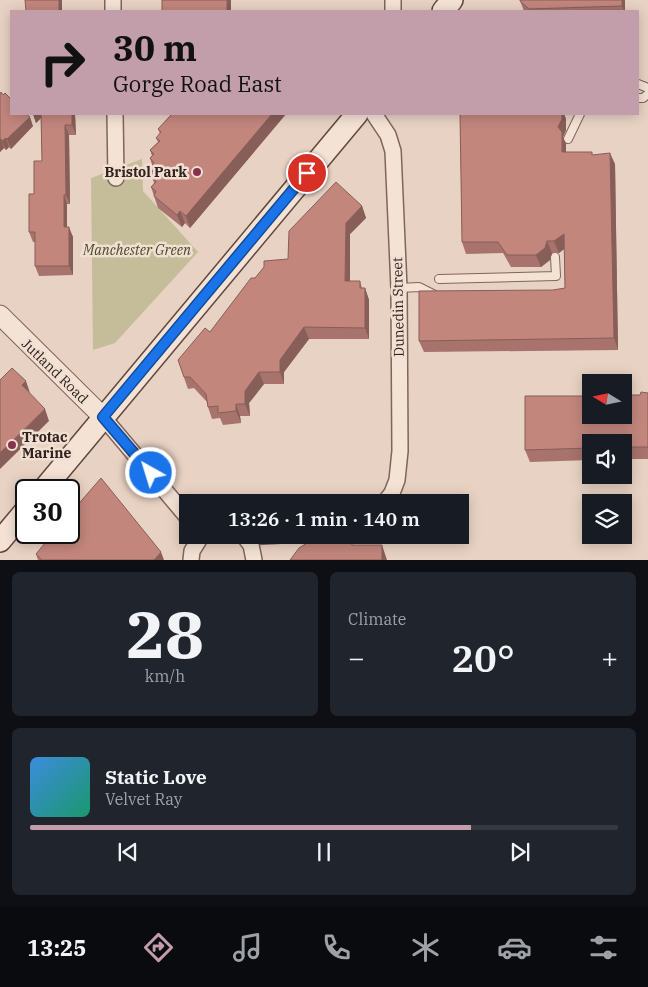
<!DOCTYPE html>
<html lang="en">
<head>
<meta charset="utf-8">
<style>
	:root { --surface:#171b24; --page:#20242c; --text:#f1f3f6; --muted:#9ea1a6; --line:#363941; --accent:#c29daa }
	body { margin:0; font-family:"IBM Plex Serif",serif; background:var(--page); color:var(--text); height:100vh; display:flex; flex-direction:column; font-size:19px; white-space:nowrap }
	* { box-sizing:border-box; margin:0 }
	p { font-size:16px; color:var(--muted) }
	.icon { flex:none; width:28px; height:28px; fill:none; stroke:currentColor; stroke-width:2; stroke-linecap:round; stroke-linejoin:round }
	.map { position:relative; height:560px; overflow:hidden }
	.panel { display:flex; flex-direction:column; gap:12px; padding:12px; background:#0d0f14; flex:1 }
	.panel>* { flex:none }
	.banner { position:absolute; left:10px; top:10px; width:629px; height:105px; border-radius:0px; box-shadow:0 2px 12px #0003; background:#c29daa; color:#111; overflow:hidden }
	.needle { width:32px; rotate:280deg }
	.fabs { position:absolute; left:582px; top:374px; display:grid; gap:10px }
	.fabs a { display:grid; place-items:center; width:50px; height:50px; border-radius:0px; background:var(--surface); box-shadow:0 2px 12px #0003; font-size:25px }
	.speed { position:absolute; left:15px; top:479px; display:flex; gap:10px; font-size:25px; font-weight:700; text-align:center }
	.speed>* { display:grid; place-content:center; width:65px; height:65px; border-radius:50%; background:var(--surface); box-shadow:0 2px 12px #0003; line-height:1 }
	.speed .limit { border:2px solid #111; border-radius:8px; background:#fff; color:#111 }
	.pin { position:absolute; display:grid; place-items:center; width:42px; height:42px; color:#fff; margin:-21px; border:2px solid #fff; border-radius:50%; box-shadow:0 1px 5px #0007 }
	.me { position:absolute; width:55px; margin:-28px; rotate:321deg; stroke-linejoin:round; filter:drop-shadow(0 0 4px #0008) }
	.turn { display:flex; align-items:center; gap:18px; height:105px; padding:0 20px; font-size:22px }
	.turn .icon { width:65px; height:65px; stroke-width:2.5 }
	.turn b { display:block; font-size:35px; line-height:42px }
	.big { font-size:38px; font-weight:600; line-height:1.1 }
	.panel .tile { flex:1; display:flex; flex-direction:column; justify-content:center; gap:8px; min-width:0; padding:0 18px; border-radius:8px; background:var(--page) }
	.panel .dial { align-items:center; gap:0 }
	.dial b { font-size:65px; line-height:1 }
	.song { display:flex; align-items:center; gap:15px }
	.cover { width:60px; height:60px; border-radius:8px; background:linear-gradient(135deg,hsl(210 70% 55%),hsl(160 70% 35%)) }
	.played { height:5px; border-radius:2px; background:linear-gradient(90deg,var(--accent) 75%,var(--line) 75%) }
	.keys { display:flex; justify-content:space-around; direction:ltr }
	.heat { display:flex; justify-content:space-between; align-items:center; font-size:28px; direction:ltr }
	.panel .tiles { flex:1; display:grid; gap:12px; grid-template-columns:1fr 1fr }
	.tile:last-child { grid-column:span 2 }
	.trip { position:absolute; left:179px; top:494px; width:290px; height:50px; border-radius:0px; background:var(--surface); box-shadow:0 2px 12px #0003; font-weight:600; line-height:50px; text-align:center }
	.menu { display:flex; height:80px; justify-content:space-around; align-items:center; background:#090b0e; color:var(--muted) }
	.menu .icon { width:35px; height:35px }
	.menu .active { color:var(--accent) }
	.menu b { font-size:22px; color:var(--text) }
	.map>svg:first-child { display:block }
	.green { fill:#c5bd99 }
	.lines { fill:none; stroke-linecap:round; stroke-linejoin:round }
	.service-casing { stroke:#80655c; stroke-width:10 }
	.minor-casing { stroke:#80655c; stroke-width:18 }
	.tertiary-casing { stroke:#80655c; stroke-width:21 }
	.secondary-casing { stroke:#62473f; stroke-width:24 }
	.service { stroke:#f4e2d5; stroke-width:8 }
	.minor { stroke:#f4e2d5; stroke-width:15 }
	.tertiary { stroke:#f4e2d5; stroke-width:19 }
	.secondary { stroke:#f4e2d5; stroke-width:21 }
	.wall { fill:#a7736c }
	.shaded-wall { fill:#885e58 }
	.building { fill:#c2867d; stroke:#885e58 }
	.route-casing { stroke:#114b97; stroke-width:12 }
	.route { stroke:#1a73e8; stroke-width:9 }
	.poi-dot { fill:#88334d; stroke:#f1dfd2; stroke-width:2 }
	.labels { text-anchor:middle; stroke-width:5; stroke-linejoin:round; paint-order:stroke }
	.poi-label { font-size:14px; font-weight:bold; fill:#32221e; stroke:#f1dfd2; text-anchor:end }
	.park-label { font-size:14px; font-style:italic; fill:#4c4b27; stroke:#f1dfd2 }
	.street-label { font-size:14px; fill:#32221e; stroke:#f1dfd2 }
</style>
</head>
<body>
<div class="map">
<svg width="648" height="560" viewBox="0 0 648 560">
	<rect width="100%" height="100%" fill="#e8d2c3"/>
	<!-- green -->
	<polygon class="green" points="142,159 143,191 198,252 115,343 93,350 91,178"/>
	<g class="lines">
		<!-- service casing -->
		<g class="service-casing">
			<g id="service">
				<polyline points="638,84 648,88"/>
				<polyline points="638,98 643,98 648,94"/>
				<polyline points="568,139 580,114"/>
				<polyline points="439,279 556,276 555,257"/>
				<polyline points="399,288 419,287 435,295"/>
			</g>
		</g>
		<!-- minor casing -->
		<g class="minor-casing">
			<g id="minor">
				<polyline points="113,0 113,11"/>
				<polyline points="393,0 393,11"/>
				<polyline points="115,114 116,178"/>
				<polyline points="374,114 388,135 393,151 399,288 400,451 397,480 392,493 385,502"/>
				<polyline points="103,417 188,518"/>
				<polyline points="243,535 251,545 254,560"/>
				<polyline points="246,537 281,535"/>
				<polyline points="191,560 192,551 202,535"/>
			</g>
		</g>
		<!-- tertiary casing -->
		<g class="tertiary-casing">
			<polyline id="tertiary" points="0,315 103,417"/>
		</g>
		<!-- secondary casing -->
		<g class="secondary-casing">
			<g id="secondary">
				<polyline points="443,11 452,0"/>
				<polyline points="43,490 357,114"/>
				<polyline points="0,541 26,510"/>
			</g>
		</g>
		<!-- service -->
		<use href="#service" class="service"/>
		<!-- minor -->
		<use href="#minor" class="minor"/>
		<!-- tertiary -->
		<use href="#tertiary" class="tertiary"/>
		<!-- secondary -->
		<use href="#secondary" class="secondary"/>
	</g>
	<!-- wall -->
	<g class="wall">
		<polygon points="625,0 625,11 524,11 520,1"/>
		<polygon points="0,94 33,126 11,149 9,147 6,150 4,148 0,152"/>
		<polygon points="33,114 75,114 76,135 69,135 70,204 67,204 67,227 73,237 73,275 39,276 35,266 35,242 33,242 29,232 34,194 42,161 41,118 36,123"/>
		<polygon points="172,114 286,114 190,228 185,223 182,227 158,208 151,187 154,183 151,173 152,172 150,167 152,165 150,158 152,156 150,150 158,142 156,138 160,134 158,129"/>
		<polygon points="460,114 564,114 566,119 566,130 563,137 566,144 566,152 593,155 615,164 618,350 424,352 419,341 553,290 565,288 564,249 559,253 552,253 550,260 541,267 511,267 503,253 466,254 462,242"/>
		<polygon points="362,206 366,218 350,234 350,281 360,281 362,288 365,288 369,300 369,339 309,339 284,372 284,384 264,384 249,403 250,416 240,416 241,423 223,425 220,418 212,419 208,407 207,402 194,388 188,389 178,360 210,332 255,278 288,259"/>
		<polygon points="648,393 648,459 624,459 624,442 591,442 591,460 530,462 525,450 640,395"/>
		<polygon points="36,554 164,560 38,560"/>
	</g>
	<!-- shaded-wall -->
	<g class="shaded-wall">
		<rect x="59" y="0" width="3" height="11"/>
		<rect x="227" y="0" width="4" height="11"/>
		<polygon points="622,0 625,0 625,11 624,11 622,6"/>
		<polygon points="33,114 44,114 44,115 36,123"/>
		<polygon points="72,114 75,114 76,135 72,125"/>
		<polygon points="272,114 286,114 190,228 186,216"/>
		<polygon points="562,114 564,114 566,119 566,130 563,137 566,144 566,164 562,152 558,127"/>
		<polygon points="30,117 33,126 11,149 7,139"/>
		<polygon points="65,125 69,135 70,204 66,195"/>
		<polygon points="6,138 9,147 6,150 2,141"/>
		<polygon points="0,139 1,139 4,148 0,152"/>
		<polygon points="610,153 615,164 618,350 614,338"/>
		<polygon points="64,195 67,204 67,237 64,227"/>
		<polygon points="362,206 366,218 350,234 350,293 345,281 346,223"/>
		<polygon points="180,211 185,223 182,227 177,215"/>
		<polygon points="69,227 73,237 73,275 69,266"/>
		<polygon points="564,234 568,246 559,253 554,241"/>
		<polygon points="547,241 552,253 550,260 541,267 536,255"/>
		<polygon points="365,288 369,300 369,339 365,328"/>
		<polygon points="304,327 309,339 284,372 284,384 280,372 280,360"/>
		<polygon points="259,372 264,384 249,403 250,416 245,404 245,391"/>
		<polygon points="26,381 30,393 22,385"/>
		<polygon points="236,404 240,416 241,423 236,411"/>
		<polygon points="45,409 49,421 0,469 0,453"/>
		<polygon points="382,545 387,560 382,560"/>
		<polygon points="161,552 164,560 154,560"/>
	</g>
	<!-- building -->
	<g class="building">
		<polygon points="25,0 59,0 59,11 26,11"/>
		<rect x="162" y="0" width="65" height="11"/>
		<polygon points="520,0 622,0 622,6 529,9 520,1"/>
		<polygon points="1,92 3,95 5,93 11,99 11,114 26,114 30,117 7,139 6,138 2,141 1,139 0,139 0,94"/>
		<polygon points="41,114 72,114 72,125 65,125 66,195 64,195 64,227 69,227 69,266 35,266 35,232 29,232 29,194 34,194 34,161 42,161"/>
		<polygon points="172,114 272,114 186,216 180,211 177,215 154,196 156,191 151,187 156,182 151,173 154,170 150,167 154,163 150,158 154,154 150,150 160,141 156,138 161,132 158,129"/>
		<polygon points="460,114 562,114 562,119 558,127 562,132 562,152 592,152 592,155 610,153 614,338 419,341 419,291 553,290 565,288 564,234 554,241 547,241 545,248 536,255 507,255 498,242 462,242"/>
		<polygon points="336,182 362,206 346,223 345,281 360,281 360,288 365,288 365,328 304,327 280,360 280,372 259,372 245,391 245,404 236,404 236,411 218,413 218,406 208,407 206,394 190,377 184,377 178,360 205,328 210,332 251,278 255,278 264,267 264,261 288,259 289,231"/>
		<polygon points="12,368 26,381 22,385 45,409 0,453 0,380"/>
		<polygon points="641,392 648,393 648,447 624,447 624,442 591,442 591,448 525,450 525,396 591,396 591,415 624,415 624,395 640,395"/>
		<polygon points="101,478 161,552 154,560 42,560 36,554 54,532 69,532 69,515"/>
		<polygon points="351,539 352,545 382,545 382,560 290,560 299,548 310,541"/>
	</g>
	<g class="lines">
		<!-- route casing -->
		<g class="route-casing">
			<polyline id="route" points="151,473 103,417 307,173"/>
		</g>
		<!-- route -->
		<use href="#route" class="route"/>
	</g>
	<!-- markers -->
	<g class="poi-dot">
		<circle cx="197" cy="172" r="5"/>
		<circle cx="12" cy="445" r="5"/>
	</g>
	<g class="labels">
		<!-- poi labels -->
		<g class="poi-label">
			<text x="187" y="177">Bristol Park</text>
			<text x="22" y="442" text-anchor="start">Trotac<tspan x="22" dy="16">Marine</tspan></text>
		</g>
		<!-- park labels -->
		<g class="park-label">
			<text x="137" y="255">Manchester Green</text>
		</g>
		<!-- street labels -->
		<g class="street-label">
			<text transform="translate(398 307) rotate(-91)" y="5">Dunedin Street</text>
			<text transform="translate(55 371) rotate(44)" y="5">Jutland Road</text>
		</g>
	</g>
</svg>
<div class="fabs">
<a><svg class="needle" viewBox="-14 -14 28 28"><path d="M0-13l5 13h-10z" fill="#e53935"/><path d="M0 13l5-13h-10z" fill="#9ea1a6"/></svg></a>
<a><svg class="icon" aria-label="sound" viewBox="0 0 24 24"><path d="M4 9h4l5-4v14l-5-4H4zM17 9q2 3 0 6"/></svg></a>
<a><svg class="icon" aria-label="layers" viewBox="0 0 24 24"><path d="M12 4l9 5-9 5-9-5zM3 14l9 5 9-5"/></svg></a>
</div>
<div class="speed"><div class="limit">30</div></div>
<div class="pin" style="left:307px;top:173px;background:#d93025"><svg class="icon" aria-label="arrive" viewBox="0 0 24 24"><path d="M6 21V4h12l-3 4 3 4H6"/></svg></div>
<svg class="me" style="left:151px;top:473px" viewBox="-20 -20 40 40"><circle r="17" fill="#1a73e8" stroke="#fff" stroke-width="3"/><path d="M0-11L8 9 0 5-8 9z" fill="#fff"/></svg>
<div class="trip">13:26 · 1 min · 140 m</div>
<div class="banner">
<div class="turn"><svg class="icon" aria-label="right" viewBox="0 0 24 24"><path d="M7 20v-9h11M14 6l5 5-5 5"/></svg><div><b>30 m</b>Gorge Road East</div></div>
</div>
</div>
<section class="panel">
<div class="tiles">
<div class="tile dial"><b>28</b><p>km/h</p></div>
<div class="tile"><p>Climate</p>
<div class="heat"><a>−</a><b class="big">20°</b><a>+</a></div>
</div>
<div class="tile">
<div class="song"><i class="cover"></i><div><b>Static Love</b><p>Velvet Ray</p></div></div>
<div class="played"></div>
<div class="keys"><svg class="icon" aria-label="previous" viewBox="0 0 24 24"><path d="M18 5L8 12l10 7zM5 5v14"/></svg><svg class="icon" aria-label="pause" viewBox="0 0 24 24"><path d="M8 5v14M16 5v14"/></svg><svg class="icon" aria-label="next" viewBox="0 0 24 24"><path d="M6 5l10 7-10 7zM19 5v14"/></svg></div>
</div>
</div>
</section>
<nav class="menu">
<b>13:25</b>
<svg class="icon active" aria-label="directions" viewBox="0 0 24 24"><path d="M12 3l9 9-9 9-9-9zM9 14v-3h6M13 9l2 2-2 2"/></svg>
<svg class="icon" aria-label="music" viewBox="0 0 24 24"><path d="M9 18V5l10-2v13"/><circle cx="6" cy="18" r="3"/><circle cx="16" cy="16" r="3"/></svg>
<svg class="icon" aria-label="phone" viewBox="0 0 24 24"><path d="M5 4h4l2 5-3 2q2 4 5 5l2-3 5 2v4C11 20 4 13 5 4z"/></svg>
<svg class="icon" aria-label="climate" viewBox="0 0 24 24"><path d="M12 3v18M4 7l16 10M4 17L20 7"/></svg>
<svg class="icon" aria-label="car" viewBox="0 0 24 24"><path d="M5 17H2v-5l4-1 3-4h7l3 4 3 1v5h-3M9 17h6M6 11h13"/><circle cx="7" cy="17" r="2"/><circle cx="17" cy="17" r="2"/></svg>
<svg class="icon" aria-label="filters" viewBox="0 0 24 24"><path d="M4 7h16M4 17h16"/><circle cx="9" cy="7" r="2"/><circle cx="15" cy="17" r="2"/></svg>
</nav>
</body>
</html>
